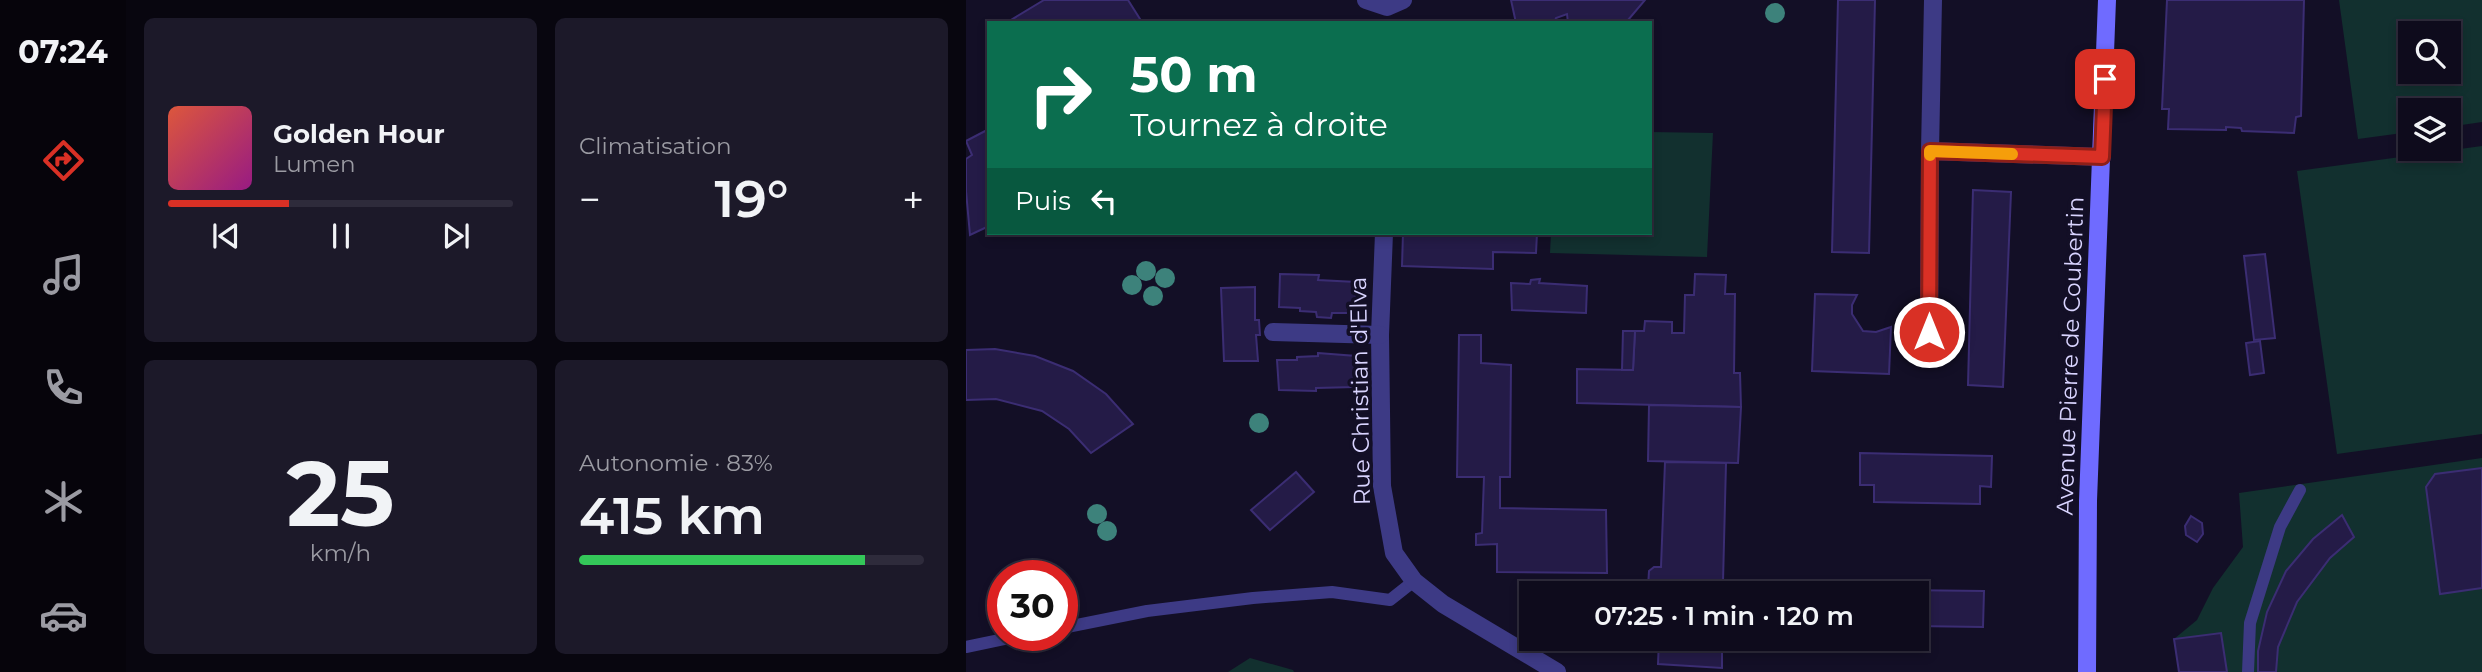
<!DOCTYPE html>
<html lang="fr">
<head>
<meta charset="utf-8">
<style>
	:root { --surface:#0e0b1c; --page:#1c1929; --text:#f1f3f6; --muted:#9b9ba3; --line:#2e2b3b; --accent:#d93025 }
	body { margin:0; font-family:Montserrat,sans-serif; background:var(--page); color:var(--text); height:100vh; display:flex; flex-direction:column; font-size:26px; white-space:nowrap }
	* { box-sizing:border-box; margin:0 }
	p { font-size:23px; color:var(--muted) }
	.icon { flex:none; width:38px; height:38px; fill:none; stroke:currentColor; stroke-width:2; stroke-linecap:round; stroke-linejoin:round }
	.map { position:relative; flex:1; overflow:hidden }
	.side { display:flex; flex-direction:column; gap:18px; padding:18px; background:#08060f; width:840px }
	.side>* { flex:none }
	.guide { position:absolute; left:21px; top:21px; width:665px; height:214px; border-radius:0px; box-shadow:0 4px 10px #0003,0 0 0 2px var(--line); background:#0b6e4f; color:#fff; overflow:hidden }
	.fabs { position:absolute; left:1432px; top:21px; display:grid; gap:14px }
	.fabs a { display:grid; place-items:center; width:63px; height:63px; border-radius:0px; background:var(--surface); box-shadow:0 4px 10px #0003,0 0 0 2px var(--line); font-size:35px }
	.speed { position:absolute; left:21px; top:560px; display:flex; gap:14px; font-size:35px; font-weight:700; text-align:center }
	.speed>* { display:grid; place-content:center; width:91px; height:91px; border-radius:50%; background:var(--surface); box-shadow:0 4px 10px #0003,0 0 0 2px var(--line); line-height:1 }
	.speed .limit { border:10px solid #d22; background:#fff; color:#111 }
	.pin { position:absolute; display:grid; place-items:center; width:60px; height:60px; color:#fff; margin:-30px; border-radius:14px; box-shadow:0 4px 10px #0006 }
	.me { position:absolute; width:77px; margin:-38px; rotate:0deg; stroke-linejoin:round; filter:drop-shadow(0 0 5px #0008) }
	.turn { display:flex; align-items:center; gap:24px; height:147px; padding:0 28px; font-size:32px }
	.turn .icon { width:91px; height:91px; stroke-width:2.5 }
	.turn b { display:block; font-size:49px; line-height:60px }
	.then { display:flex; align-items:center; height:66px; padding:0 28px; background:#0003; gap:14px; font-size:26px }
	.big { font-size:52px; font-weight:600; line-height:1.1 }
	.side .widget { flex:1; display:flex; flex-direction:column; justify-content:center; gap:10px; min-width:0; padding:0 24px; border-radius:10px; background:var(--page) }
	.side .dial { align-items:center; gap:0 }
	.dial b { font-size:91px; line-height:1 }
	.song { display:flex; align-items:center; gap:21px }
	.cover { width:84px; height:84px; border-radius:10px; background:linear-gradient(135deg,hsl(10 70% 55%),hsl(310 70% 35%)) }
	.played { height:7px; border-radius:4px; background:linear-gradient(90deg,var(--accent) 35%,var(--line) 35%) }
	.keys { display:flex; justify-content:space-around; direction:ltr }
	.heat { display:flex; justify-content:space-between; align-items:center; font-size:38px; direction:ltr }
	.charge { height:10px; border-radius:5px; background:linear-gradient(90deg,#34c759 83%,var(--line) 0) }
	.side .tiles { flex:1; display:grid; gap:18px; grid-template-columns:repeat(2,1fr) }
	.trip { position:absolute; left:553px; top:581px; width:410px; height:70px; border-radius:0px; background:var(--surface); box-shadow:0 4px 10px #0003,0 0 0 2px var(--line); font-weight:600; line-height:70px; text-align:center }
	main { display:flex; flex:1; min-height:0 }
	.tab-bar { display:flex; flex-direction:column; width:126px; justify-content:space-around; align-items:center; background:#06040b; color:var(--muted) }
	.tab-bar .icon { width:49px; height:49px }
	.tab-bar .current { color:var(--accent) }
	.tab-bar b { font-size:32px; color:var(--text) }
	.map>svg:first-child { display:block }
	.green { fill:#12302f; fill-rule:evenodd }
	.building { fill:#241b47; stroke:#3b2d73; stroke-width:2 }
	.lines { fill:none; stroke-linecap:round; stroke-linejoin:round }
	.lane { stroke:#3d3a85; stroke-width:12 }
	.street { stroke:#3d3a85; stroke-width:18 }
	.secondary { stroke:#6f6bff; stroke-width:18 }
	.tree { fill:#3d827b }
	.route-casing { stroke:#8d1f18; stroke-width:18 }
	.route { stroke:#d93025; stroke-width:12 }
	.slow { stroke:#f59e0b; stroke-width:12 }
	.labels { text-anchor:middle; stroke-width:7; stroke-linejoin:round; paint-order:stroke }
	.street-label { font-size:23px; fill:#d9d4ff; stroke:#130f26 }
</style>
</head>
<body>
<main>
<nav class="tab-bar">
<b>07:24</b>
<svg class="icon current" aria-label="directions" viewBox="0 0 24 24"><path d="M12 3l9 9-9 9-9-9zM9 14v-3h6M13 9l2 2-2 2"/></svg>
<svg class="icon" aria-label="music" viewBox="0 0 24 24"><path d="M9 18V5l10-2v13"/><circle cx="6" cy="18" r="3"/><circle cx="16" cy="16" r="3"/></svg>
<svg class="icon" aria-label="phone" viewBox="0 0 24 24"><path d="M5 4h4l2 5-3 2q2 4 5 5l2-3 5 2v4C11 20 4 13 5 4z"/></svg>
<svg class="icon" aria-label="climate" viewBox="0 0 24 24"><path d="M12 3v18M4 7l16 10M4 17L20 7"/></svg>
<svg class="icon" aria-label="car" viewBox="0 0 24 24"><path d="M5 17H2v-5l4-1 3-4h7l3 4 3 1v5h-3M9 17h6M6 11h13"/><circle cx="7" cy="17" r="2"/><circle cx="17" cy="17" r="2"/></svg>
</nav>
<section class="side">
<div class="tiles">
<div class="widget">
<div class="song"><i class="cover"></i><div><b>Golden Hour</b><p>Lumen</p></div></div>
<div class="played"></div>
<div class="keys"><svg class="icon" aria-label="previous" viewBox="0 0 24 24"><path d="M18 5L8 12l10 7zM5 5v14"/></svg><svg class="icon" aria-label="pause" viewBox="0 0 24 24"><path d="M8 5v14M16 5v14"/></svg><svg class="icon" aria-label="next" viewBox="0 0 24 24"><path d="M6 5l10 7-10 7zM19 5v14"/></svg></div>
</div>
<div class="widget"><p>Climatisation</p>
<div class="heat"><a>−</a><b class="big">19°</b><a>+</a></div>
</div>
<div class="widget dial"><b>25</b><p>km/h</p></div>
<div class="widget"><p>Autonomie · 83%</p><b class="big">415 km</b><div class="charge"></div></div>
</div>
</section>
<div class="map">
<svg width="1516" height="672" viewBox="0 0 1516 672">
	<rect width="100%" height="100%" fill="#130f26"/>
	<!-- green -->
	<g class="green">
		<path d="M1373,0H1516V122L1482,127V110H1444V132L1392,139ZM1444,33H1482V72H1444Z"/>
		<polygon points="684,132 747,133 741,257 584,253 585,233 684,233"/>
		<polygon points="1516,146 1516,434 1371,454 1331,171"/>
		<polygon points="1516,458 1516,672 1261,672 1255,633 1208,639 1231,620 1247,588 1277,547 1273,493"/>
		<polygon points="284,658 327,670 328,672 262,672"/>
	</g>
	<!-- building -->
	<g class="building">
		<polygon points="78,0 162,0 174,19 168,23 40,23"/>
		<polygon points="545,0 679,0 662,20 663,23 602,23 601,14 590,18 588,23 550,23"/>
		<polygon points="872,0 909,0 903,253 866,252"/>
		<polygon points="1201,0 1338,0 1335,116 1330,117 1328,133 1276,131 1275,128 1260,127 1260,130 1202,129 1203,109 1196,109"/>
		<polygon points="23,129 23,226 4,235 0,191 0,159 6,155 0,141"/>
		<polygon points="1007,190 1045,192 1037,387 1002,385"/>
		<polygon points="437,233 571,233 570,253 527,252 527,269 436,266"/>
		<polygon points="1299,254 1309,338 1288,340 1278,256"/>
		<polygon points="314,274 353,275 352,280 390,282 389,313 366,313 365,318 351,317 350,312 334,311 334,308 313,307"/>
		<polygon points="729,274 760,275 759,294 769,294 768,373 774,373 775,407 611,403 611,369 667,370 669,331 678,331 679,321 706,322 706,333 718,333 719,295 728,295"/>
		<polygon points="574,279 573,283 621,286 620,313 546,310 545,283 564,284 565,280"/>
		<polygon points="289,287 289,320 293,320 294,335 290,335 292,361 258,361 255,288"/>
		<polygon points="849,294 891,295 886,305 886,314 897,331 910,332 925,327 923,374 846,371"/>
		<polygon points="657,331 669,331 667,370 656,370"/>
		<polygon points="493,335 515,335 515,363 545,365 544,477 534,477 534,508 640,510 641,573 531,572 531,544 510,545 510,534 516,533 518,477 491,477"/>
		<polygon points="1294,341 1298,373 1284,375 1280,343"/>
		<polygon points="29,349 69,356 107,371 140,394 167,424 125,453 103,429 76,411 30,399 0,400 0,350"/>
		<polygon points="352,353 390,356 389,387 350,388 350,391 313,390 311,360 331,360 331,357 352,356"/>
		<polygon points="683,405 775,407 772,463 682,461"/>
		<polygon points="894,453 1026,456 1025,487 1014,486 1014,504 908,502 908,485 894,485"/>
		<polygon points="699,462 760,463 757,582 764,582 764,593 687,593 682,587 683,571 688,567 695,567"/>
		<polygon points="1516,468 1516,588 1474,594 1460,487 1469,474"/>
		<polygon points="330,472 348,492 304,530 285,510"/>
		<polygon points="1376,515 1388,537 1364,558 1331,602 1312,647 1310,672 1292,672 1292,651 1301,612 1320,571 1347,539"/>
		<polygon points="1225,516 1236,523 1237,534 1231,542 1220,535 1219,526"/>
		<polygon points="934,590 1018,591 1017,627 950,626 950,593 934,593"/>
		<polygon points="1255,633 1261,672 1213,672 1208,639"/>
		<polygon points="693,639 763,639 763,647 756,647 756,668 692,664"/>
	</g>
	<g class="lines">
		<!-- lane -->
		<g class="lane">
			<polyline points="96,628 181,611 287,598 366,592 424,600 448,581"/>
			<polyline points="0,647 58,635"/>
			<polyline points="1282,672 1284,623 1314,527 1334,490"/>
		</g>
		<!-- street -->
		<g class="street">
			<polyline points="400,0 421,7 437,0"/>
			<polyline points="967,0 964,151 1136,157"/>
			<polyline points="418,233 414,335 416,486 428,553 448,581 477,604 591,672"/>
			<polyline points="307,332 414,335"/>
			<polyline points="963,332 964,151"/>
		</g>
		<!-- secondary -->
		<polyline class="secondary" points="1121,672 1122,501 1141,0"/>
	</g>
	<!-- trees -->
	<g class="tree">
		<circle cx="809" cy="13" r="10"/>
		<circle cx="180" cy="271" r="10"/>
		<circle cx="199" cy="278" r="10"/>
		<circle cx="166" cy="285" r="10"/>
		<circle cx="187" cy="296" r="10"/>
		<circle cx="293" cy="423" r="10"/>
		<circle cx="131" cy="514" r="10"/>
		<circle cx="141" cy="531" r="10"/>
	</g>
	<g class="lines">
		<!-- route casing -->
		<g class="route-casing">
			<polyline id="route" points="963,332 964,151 1136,157 1139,79"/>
		</g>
		<!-- route -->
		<use href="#route" class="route"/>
		<!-- slow -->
		<polyline class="slow" points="964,155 964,151 1046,154"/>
	</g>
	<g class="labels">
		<!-- street labels -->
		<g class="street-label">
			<text transform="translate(1104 356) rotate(-88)" y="8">Avenue Pierre de Coubertin</text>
			<text transform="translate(394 391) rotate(-91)" y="8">Rue Christian d'Elva</text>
		</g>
	</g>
</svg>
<div class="fabs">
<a><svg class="icon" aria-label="search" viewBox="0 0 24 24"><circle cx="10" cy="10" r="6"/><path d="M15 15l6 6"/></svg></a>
<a><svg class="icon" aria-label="layers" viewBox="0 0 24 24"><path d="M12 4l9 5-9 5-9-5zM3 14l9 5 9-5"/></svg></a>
</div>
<div class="speed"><div class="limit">30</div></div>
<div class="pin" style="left:1139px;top:79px;background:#d93025"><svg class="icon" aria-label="arrive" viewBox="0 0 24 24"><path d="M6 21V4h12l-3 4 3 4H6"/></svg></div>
<svg class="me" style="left:963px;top:332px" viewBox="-20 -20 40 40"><circle r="17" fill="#d93025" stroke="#fff" stroke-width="3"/><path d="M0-11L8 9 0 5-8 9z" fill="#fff"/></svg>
<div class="trip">07:25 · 1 min · 120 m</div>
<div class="guide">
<div class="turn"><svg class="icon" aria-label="right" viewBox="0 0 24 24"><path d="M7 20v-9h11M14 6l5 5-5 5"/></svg><div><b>50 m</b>Tournez à droite</div></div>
<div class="then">Puis<svg class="icon" aria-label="left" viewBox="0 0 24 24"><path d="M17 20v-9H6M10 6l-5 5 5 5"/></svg></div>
</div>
</div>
</main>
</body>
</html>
